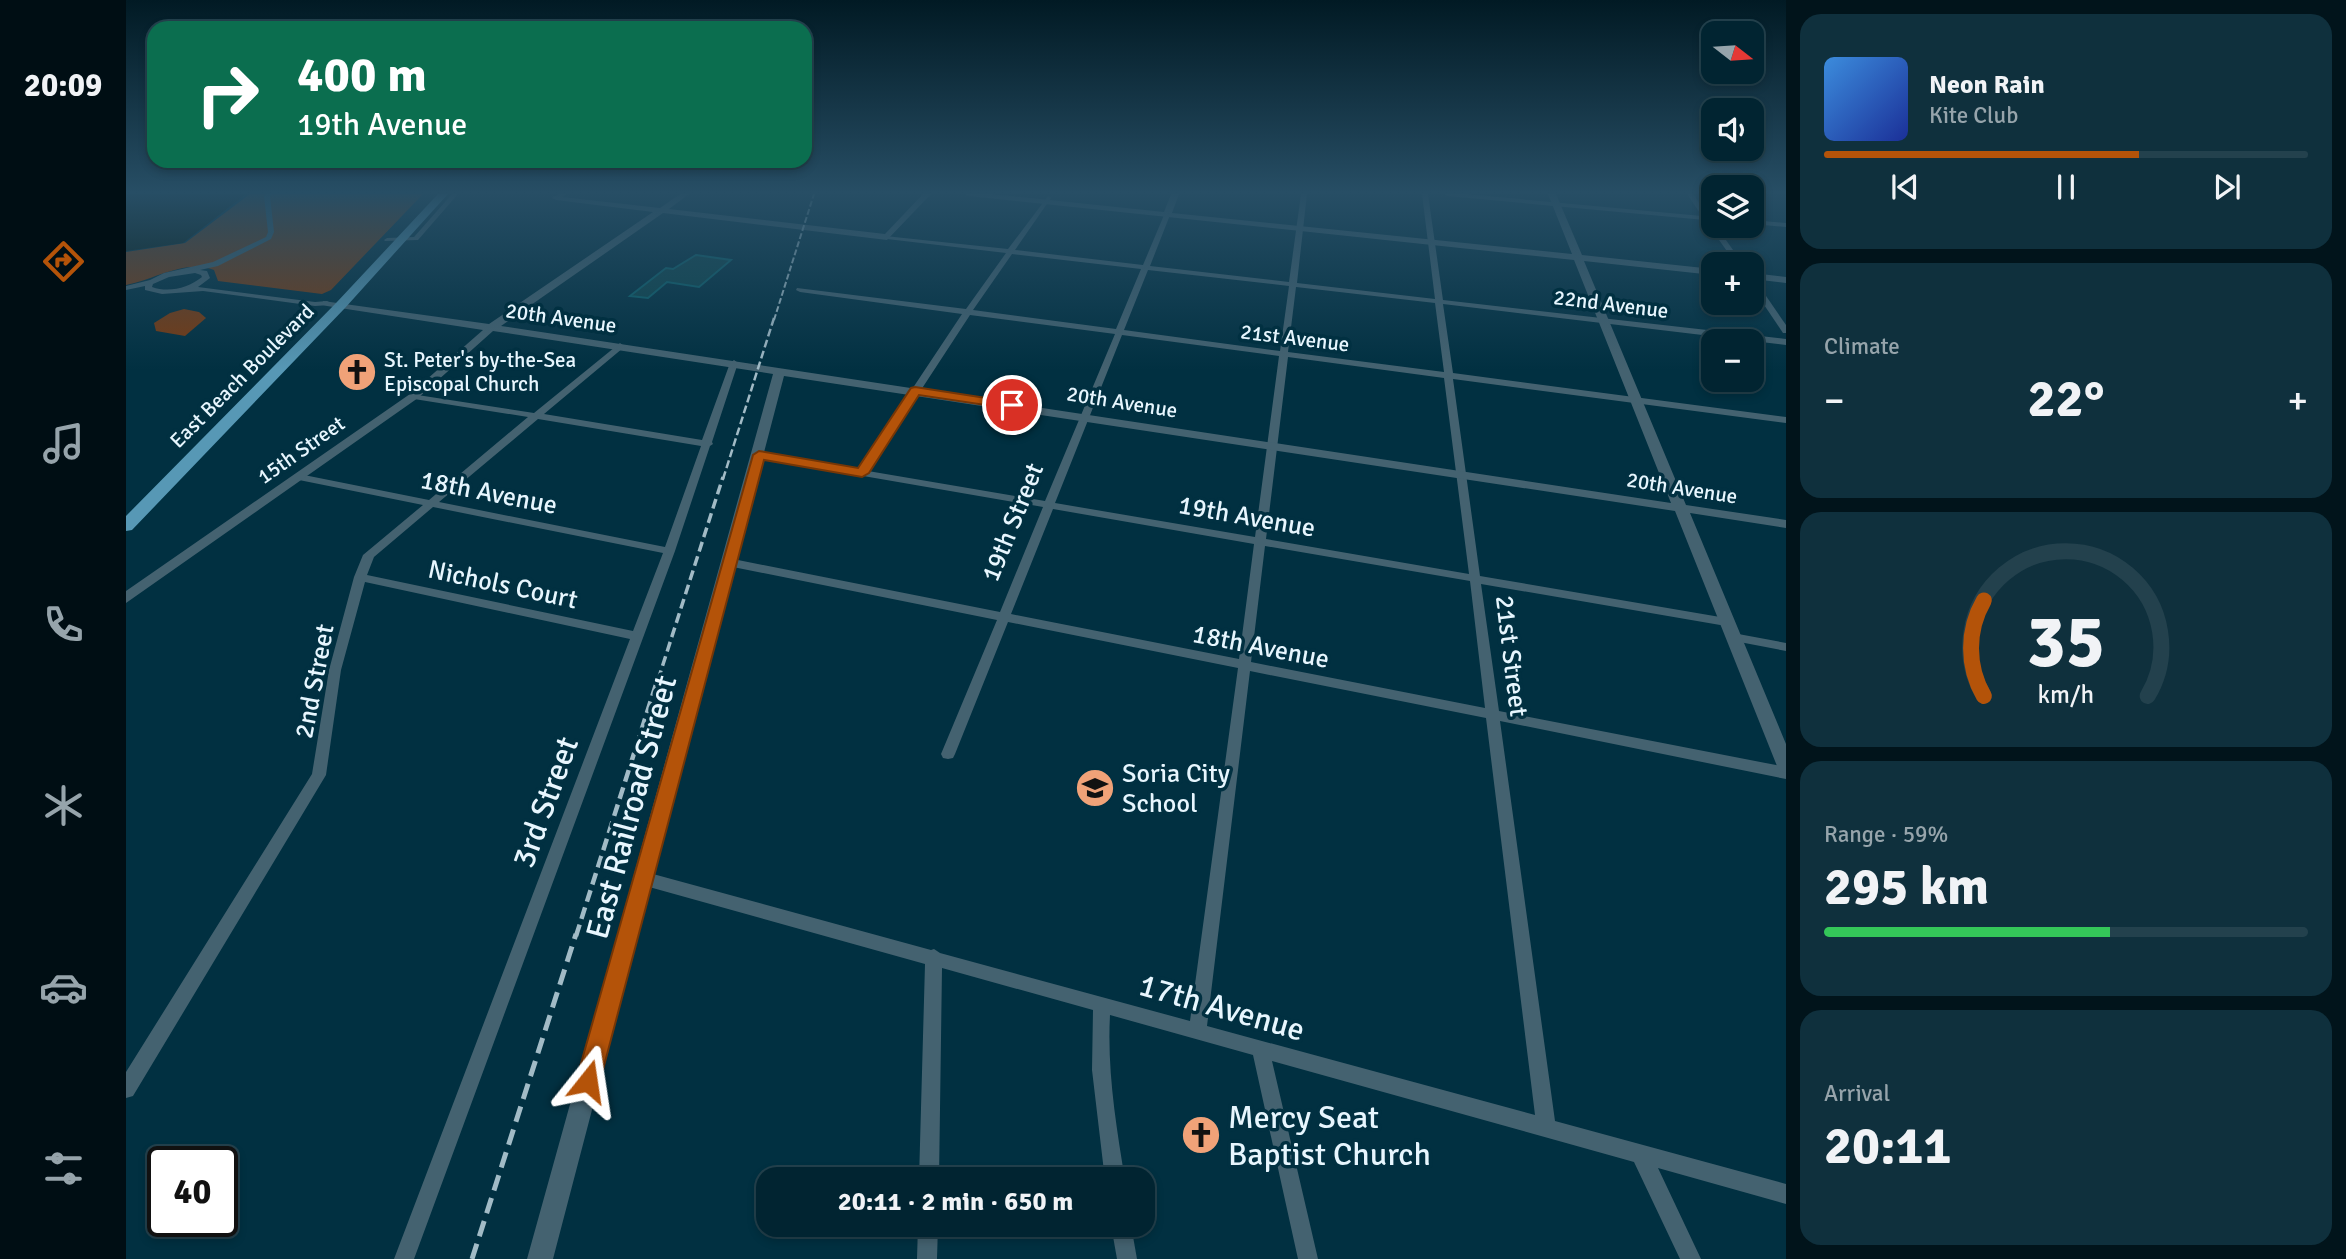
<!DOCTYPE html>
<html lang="en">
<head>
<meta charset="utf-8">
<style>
	:root { --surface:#012431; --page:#0f303d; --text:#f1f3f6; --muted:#96a4ab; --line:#23414d; --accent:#b45309 }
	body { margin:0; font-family:Signika,sans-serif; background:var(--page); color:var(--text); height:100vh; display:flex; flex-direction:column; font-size:26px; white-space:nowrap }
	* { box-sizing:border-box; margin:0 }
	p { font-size:23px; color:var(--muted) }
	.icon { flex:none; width:38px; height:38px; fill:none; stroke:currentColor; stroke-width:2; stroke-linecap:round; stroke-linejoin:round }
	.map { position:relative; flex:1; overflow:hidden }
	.sheet { display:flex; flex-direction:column; gap:14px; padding:14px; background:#01141b; width:560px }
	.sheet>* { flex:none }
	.guide { position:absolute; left:21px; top:21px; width:665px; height:147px; border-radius:21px; box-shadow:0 4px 10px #0003,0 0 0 2px var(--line); background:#0b6e4f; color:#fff; overflow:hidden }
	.needle { width:46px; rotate:107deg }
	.controls { position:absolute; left:1575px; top:21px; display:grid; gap:14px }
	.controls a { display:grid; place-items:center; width:63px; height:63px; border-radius:14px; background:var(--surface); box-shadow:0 4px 10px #0003,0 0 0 2px var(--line); font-size:35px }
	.speed { position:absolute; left:21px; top:1146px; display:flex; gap:14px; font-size:35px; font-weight:700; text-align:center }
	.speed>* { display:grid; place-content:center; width:91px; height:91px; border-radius:50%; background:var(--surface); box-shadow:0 4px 10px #0003,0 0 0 2px var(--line); line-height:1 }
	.speed .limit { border:4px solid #111; border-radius:10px; background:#fff; color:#111 }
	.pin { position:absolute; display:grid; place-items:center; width:60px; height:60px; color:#fff; margin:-30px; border:4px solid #fff; border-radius:50%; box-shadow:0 2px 7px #0007 }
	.me { position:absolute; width:77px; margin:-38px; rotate:15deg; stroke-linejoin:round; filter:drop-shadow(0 0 5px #0008) }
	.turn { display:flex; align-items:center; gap:24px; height:147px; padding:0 35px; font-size:32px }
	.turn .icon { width:91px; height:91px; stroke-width:2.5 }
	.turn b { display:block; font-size:49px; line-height:60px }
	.big { font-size:52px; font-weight:800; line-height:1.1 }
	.sheet .card { flex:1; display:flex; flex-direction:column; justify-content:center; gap:10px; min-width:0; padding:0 24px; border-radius:21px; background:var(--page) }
	.sheet .dial { align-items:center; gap:0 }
	.dial svg { height:182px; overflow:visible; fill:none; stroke:var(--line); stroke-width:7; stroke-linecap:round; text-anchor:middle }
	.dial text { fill:var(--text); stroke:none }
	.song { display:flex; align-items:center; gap:21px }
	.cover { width:84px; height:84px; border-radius:10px; background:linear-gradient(135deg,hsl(210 70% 55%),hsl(230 70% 35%)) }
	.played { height:7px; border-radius:4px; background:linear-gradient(90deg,var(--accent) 65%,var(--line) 65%) }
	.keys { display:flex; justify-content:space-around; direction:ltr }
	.heat { display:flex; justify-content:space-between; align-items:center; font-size:38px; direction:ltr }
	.charge { height:10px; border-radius:5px; background:linear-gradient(90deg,#34c759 59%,var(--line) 0) }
	.trip { position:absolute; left:630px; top:1167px; width:399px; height:70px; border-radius:21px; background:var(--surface); box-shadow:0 4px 10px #0003,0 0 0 2px var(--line); font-weight:800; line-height:70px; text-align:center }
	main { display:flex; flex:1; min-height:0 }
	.dock { display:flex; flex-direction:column; width:126px; justify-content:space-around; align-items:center; background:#000e14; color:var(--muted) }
	.dock .icon { width:49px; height:49px }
	.dock .active { color:var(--accent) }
	.dock b { font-size:32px; color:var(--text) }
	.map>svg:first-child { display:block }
	.green { fill:#7a3a10 }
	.water { fill:#061a13 }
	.building { fill:#0c444c; stroke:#0b616c; stroke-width:2 }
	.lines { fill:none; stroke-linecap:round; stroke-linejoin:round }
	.minor { fill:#446270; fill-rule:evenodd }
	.tertiary { fill:#446270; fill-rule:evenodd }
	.primary { fill:#5798b5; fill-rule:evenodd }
	.rail-far4 { stroke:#a2bbc6; stroke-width:2; stroke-dasharray:6 2.5; stroke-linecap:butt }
	.rail-far3 { stroke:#a2bbc6; stroke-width:2.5; stroke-dasharray:8 3.5; stroke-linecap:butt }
	.rail-far2 { stroke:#a2bbc6; stroke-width:3.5; stroke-dasharray:10 5; stroke-linecap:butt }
	.rail-far1 { stroke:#a2bbc6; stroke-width:4.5; stroke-dasharray:12 6; stroke-linecap:butt }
	.rail { stroke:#a2bbc6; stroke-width:5; stroke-dasharray:16 8; stroke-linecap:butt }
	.route { fill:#b45309; stroke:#753606; stroke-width:2 }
	.labels { text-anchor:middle; stroke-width:7; stroke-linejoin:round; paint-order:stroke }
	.far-street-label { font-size:21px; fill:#e7f6fe; stroke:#013041 }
	.far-poi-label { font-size:21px; fill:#e7f6fe; stroke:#013041; text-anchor:start }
	.street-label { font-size:26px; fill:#e7f6fe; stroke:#013041 }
	.poi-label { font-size:26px; fill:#e7f6fe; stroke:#013041; text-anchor:start }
	.near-street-label { font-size:32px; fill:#e7f6fe; stroke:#013041 }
	.near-poi-label { font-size:32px; fill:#e7f6fe; stroke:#013041; text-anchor:start }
</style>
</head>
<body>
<main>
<nav class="dock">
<b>20:09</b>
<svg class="icon active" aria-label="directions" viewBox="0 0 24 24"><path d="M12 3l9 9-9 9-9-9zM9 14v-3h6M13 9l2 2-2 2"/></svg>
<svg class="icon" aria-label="music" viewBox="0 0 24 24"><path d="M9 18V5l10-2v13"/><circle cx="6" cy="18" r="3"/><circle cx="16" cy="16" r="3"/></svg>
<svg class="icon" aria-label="phone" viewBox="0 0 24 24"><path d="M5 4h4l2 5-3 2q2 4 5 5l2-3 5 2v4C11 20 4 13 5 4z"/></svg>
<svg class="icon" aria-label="climate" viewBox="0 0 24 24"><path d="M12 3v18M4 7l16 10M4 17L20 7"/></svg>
<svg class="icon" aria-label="car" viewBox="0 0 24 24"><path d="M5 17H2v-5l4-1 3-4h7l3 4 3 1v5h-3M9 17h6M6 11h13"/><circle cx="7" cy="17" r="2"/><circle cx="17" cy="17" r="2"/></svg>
<svg class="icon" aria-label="filters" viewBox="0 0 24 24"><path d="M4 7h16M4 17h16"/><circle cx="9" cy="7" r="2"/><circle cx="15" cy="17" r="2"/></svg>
</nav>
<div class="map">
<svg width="1660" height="1259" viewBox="0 0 1660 1259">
	<rect width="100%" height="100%" fill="#013041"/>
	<!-- green -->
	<g class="green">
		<path d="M124,194H297L205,290L196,294L92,281L88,270C59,259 28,280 0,285V252L59,243Z"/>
		<polygon points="58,309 73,312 80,318 59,336 30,331 28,323 44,313"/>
	</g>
	<!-- water -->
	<polygon class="water" points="0,194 120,194 57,243 0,251"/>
	<!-- building -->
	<polygon class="building" points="570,255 605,260 573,287 541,282 522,298 504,296 540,268 547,269"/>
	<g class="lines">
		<!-- minor -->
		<g class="minor">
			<path d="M140,194H146L144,196L148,232L145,239L92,266L74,270L81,271L84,278L72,287L189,302L201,301L205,303L204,305L189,306L77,291L36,294L19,290V286L0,290V286L24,280L38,273L87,262L140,237L142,232L138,196ZM69,273L75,275L76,277C62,288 43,293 26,287L27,284L43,277Z"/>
			<polygon points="326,194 332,194 292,240 259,241 258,240 261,238 288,237"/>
			<polygon points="433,194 441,194 432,199 428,199 428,197"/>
			<path d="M1175,194H1181L1171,283L1309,299L1296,194H1302L1317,300L1660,339V345L1317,304L1327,373L1660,417V423L1327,379L1354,576L1600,618L1606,622L1600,626L1355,584L1373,711L1660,767V779L1374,721L1429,1121L1660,1184V1204L1532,1168L1575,1259H1554L1508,1162L1146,1061L1192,1259H1172L1127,1055L984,1015C981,1070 990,1125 999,1180H979L966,1070L967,1010L816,968L813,1180H793L799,964L516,885L510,883L508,878L510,873L516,871L805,950L808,949L814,953L1064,1021L1112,668L882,622L829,754L827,758L822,759L817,758L815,754L871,620L602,566L596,562L602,558L874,612L917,507L633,458L628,455L633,452L733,469L836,314L674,292L670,290L671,288L840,309L880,253L761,239L758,237L759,236L882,249L922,196L925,198L889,250L1017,265L1038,215L1041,213L1044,215L1024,266L1163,282ZM886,254L1015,269L990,329L847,310ZM1022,270L1163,286L1154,351L998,330ZM1170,287L1309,303L1318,372L1162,352ZM844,315L989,334L919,501L742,471ZM996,335L1153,356L1129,537L929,503ZM1162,357L1318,378L1343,574L1140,539ZM927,509L1128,544L1113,659L885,614ZM1139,546L1344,581L1359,708L1125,662ZM1124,671L1360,718L1409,1115L1081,1026Z"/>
			<polygon points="1318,194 1340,194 1576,216 1561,194 1567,194 1583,217 1587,217 1587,226 1590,226 1617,264 1610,264 1579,220 1321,196"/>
			<polygon points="1626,220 1660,223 1660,227 1626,224"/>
			<polygon points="1626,280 1629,280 1660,325 1660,333 1657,333 1626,287"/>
			<path d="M494,343L498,346L497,348L418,414L576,440L604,363L608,360L612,363L586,442L587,444L584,446L549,551L288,1259H268L504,639L239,582L215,670L200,775L7,1096L0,1098V1072L186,774L203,670L228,577L237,555L297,505L173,480L168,477L173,474L303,500L402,417L288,399L283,396L285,394L408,413ZM412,419L575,446L539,547L313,502ZM307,507L537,553L507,631L241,575L248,557Z"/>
			<polygon points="1607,633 1660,643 1660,651 1603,640 1601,637 1603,634"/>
			<polygon points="792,1225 812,1225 811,1259 791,1259"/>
			<polygon points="985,1225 1005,1225 1011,1259 991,1259"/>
		</g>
		<!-- tertiary -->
		<g class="tertiary">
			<polygon points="554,194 563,194 543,209 759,234 797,194 805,194 761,240 537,213 375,326 1545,503 1448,260 843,196 839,194 865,194 1038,212 1045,194 1053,194 1046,213 1446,254 1422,194 1430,194 1456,255 1587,269 1587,275 1458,261 1560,505 1660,520 1660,528 1564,513 1660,744 1660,773 1654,771 1651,766 1549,511 658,376 427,1259 401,1259 647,374 367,331 292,398 0,603 0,591 284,394 357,330 201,306 197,305 197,301 363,324 527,212 430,200 426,198 427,196 534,208"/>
			<polygon points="1626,273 1660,277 1660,283 1626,279"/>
		</g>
		<!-- primary -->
		<polygon class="primary" points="312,194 322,194 219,308 6,530 0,531 0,516 211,302"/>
		<!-- rail-far4 -->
		<polyline class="rail-far4" points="648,320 688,194"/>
		<!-- rail-far3 -->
		<polyline class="rail-far3" points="597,479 648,318"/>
		<!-- rail-far2 -->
		<polyline class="rail-far2" points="532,680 597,477"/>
		<!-- rail-far1 -->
		<polyline class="rail-far1" points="450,936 532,678"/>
		<!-- rail -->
		<polyline class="rail" points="346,1259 450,934"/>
	</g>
	<!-- sky -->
	<linearGradient id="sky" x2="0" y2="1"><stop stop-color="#011a24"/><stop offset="0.52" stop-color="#274e65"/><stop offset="1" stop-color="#274e65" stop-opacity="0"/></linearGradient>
	<rect width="1660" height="370" fill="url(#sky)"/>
	<!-- route -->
	<polygon class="route" points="789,387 886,402 892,405 886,409 793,395 743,473 736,477 638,460 474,1081 470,1089 462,1093 453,1089 450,1081 627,455 633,451 732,468 785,388"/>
	<!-- icons -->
	<defs>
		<g id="church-disc" transform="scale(2.0125)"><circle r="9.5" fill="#f0a278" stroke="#013041"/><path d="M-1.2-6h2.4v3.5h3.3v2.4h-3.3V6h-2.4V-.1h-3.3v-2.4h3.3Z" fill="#111"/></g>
		<g id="school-disc" transform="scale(2.0125)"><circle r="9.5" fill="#f0a278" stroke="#013041"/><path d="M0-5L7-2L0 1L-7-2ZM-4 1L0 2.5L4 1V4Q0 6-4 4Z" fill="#111"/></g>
	</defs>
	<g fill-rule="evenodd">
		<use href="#church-disc" x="231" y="372"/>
		<use href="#school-disc" x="969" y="788"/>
		<use href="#church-disc" x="1075" y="1135"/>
	</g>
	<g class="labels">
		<!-- far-street labels -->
		<g class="far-street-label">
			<text transform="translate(1485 304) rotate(7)" y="7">22nd Avenue</text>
			<text transform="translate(435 318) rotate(8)" y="7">20th Avenue</text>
			<text transform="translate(1169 338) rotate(7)" y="7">21st Avenue</text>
			<text transform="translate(116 376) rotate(-45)" y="7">East Beach Boulevard</text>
			<text transform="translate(996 402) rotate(9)" y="7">20th Avenue</text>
			<text transform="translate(175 450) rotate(-35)" y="7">15th Street</text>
			<text transform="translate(1556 488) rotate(9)" y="7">20th Avenue</text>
		</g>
		<!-- far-poi labels -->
		<g class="far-poi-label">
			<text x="258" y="367">St. Peter's by-the-Sea<tspan x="258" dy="24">Episcopal Church</tspan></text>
		</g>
		<!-- street labels -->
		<g class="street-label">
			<text transform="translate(363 492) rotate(11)" y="9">18th Avenue</text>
			<text transform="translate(1121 516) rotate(10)" y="9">19th Avenue</text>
			<text transform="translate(886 522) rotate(-68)" y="9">19th Street</text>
			<text transform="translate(377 584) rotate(12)" y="9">Nichols Court</text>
			<text transform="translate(1135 646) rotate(11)" y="9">18th Avenue</text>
			<text transform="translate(1386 656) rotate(83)" y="9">21st Street</text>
			<text transform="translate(188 681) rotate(-79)" y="9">2nd Street</text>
		</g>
		<!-- poi labels -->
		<g class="poi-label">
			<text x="996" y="782">Soria City<tspan x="996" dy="30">School</tspan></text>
		</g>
		<!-- near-street labels -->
		<g class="near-street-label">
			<text transform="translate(419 802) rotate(-70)" y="11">3rd Street</text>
			<text transform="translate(505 807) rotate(-75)" y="11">East Railroad Street</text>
			<text transform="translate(1096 1007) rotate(16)" y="11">17th Avenue</text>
		</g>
		<!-- near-poi labels -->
		<g class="near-poi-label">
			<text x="1102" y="1128">Mercy Seat<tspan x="1102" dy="37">Baptist Church</tspan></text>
		</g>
	</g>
</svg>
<div class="controls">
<a><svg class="needle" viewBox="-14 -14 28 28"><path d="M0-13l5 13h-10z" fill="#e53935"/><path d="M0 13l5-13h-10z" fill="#96a4ab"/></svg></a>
<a><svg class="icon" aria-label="sound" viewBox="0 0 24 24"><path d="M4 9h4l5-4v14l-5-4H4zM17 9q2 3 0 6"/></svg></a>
<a><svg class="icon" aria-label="layers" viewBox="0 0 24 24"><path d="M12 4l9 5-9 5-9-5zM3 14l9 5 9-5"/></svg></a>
<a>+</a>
<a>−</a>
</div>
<div class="speed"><div class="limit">40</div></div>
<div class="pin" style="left:886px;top:405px;background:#d93025"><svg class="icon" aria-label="arrive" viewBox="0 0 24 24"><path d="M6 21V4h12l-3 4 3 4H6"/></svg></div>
<svg class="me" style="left:462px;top:1081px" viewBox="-20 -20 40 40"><path d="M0-17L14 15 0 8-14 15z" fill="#b45309" stroke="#fff" stroke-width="4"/></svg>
<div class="trip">20:11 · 2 min · 650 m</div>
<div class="guide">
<div class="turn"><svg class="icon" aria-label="right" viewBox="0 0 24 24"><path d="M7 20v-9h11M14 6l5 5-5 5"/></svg><div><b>400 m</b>19th Avenue</div></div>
</div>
</div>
<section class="sheet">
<div class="card">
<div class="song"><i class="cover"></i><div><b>Neon Rain</b><p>Kite Club</p></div></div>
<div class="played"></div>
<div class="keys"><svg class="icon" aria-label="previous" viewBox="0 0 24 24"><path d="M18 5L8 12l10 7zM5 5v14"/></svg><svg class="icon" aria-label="pause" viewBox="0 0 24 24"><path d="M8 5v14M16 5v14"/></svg><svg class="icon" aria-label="next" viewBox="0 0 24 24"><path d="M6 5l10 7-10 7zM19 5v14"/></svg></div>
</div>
<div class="card"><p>Climate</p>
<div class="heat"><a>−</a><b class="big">22°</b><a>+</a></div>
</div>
<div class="card dial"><svg viewBox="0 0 100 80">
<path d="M14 69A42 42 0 1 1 86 69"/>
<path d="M14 69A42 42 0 0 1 14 27" stroke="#b45309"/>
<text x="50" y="56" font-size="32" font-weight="700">35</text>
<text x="50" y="72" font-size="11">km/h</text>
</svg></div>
<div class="card"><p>Range · 59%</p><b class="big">295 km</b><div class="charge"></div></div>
<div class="card"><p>Arrival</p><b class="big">20:11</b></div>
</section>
</main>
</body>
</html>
